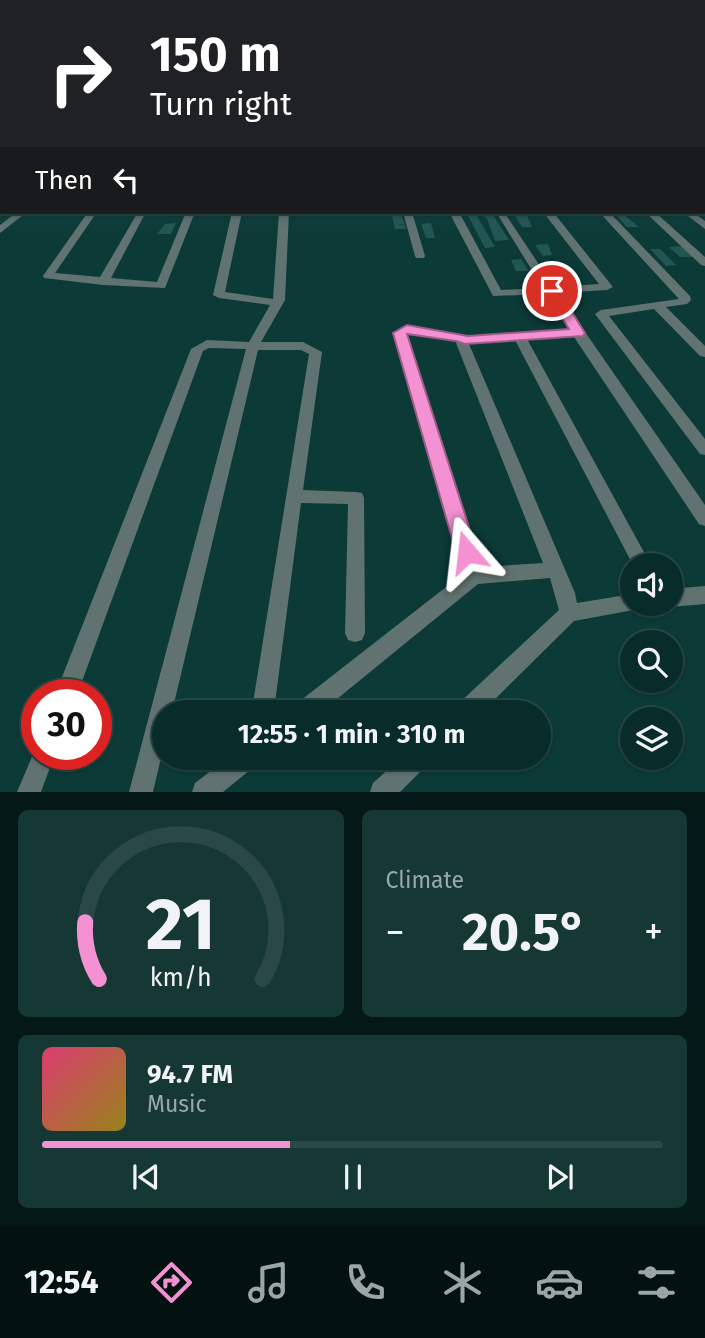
<!DOCTYPE html>
<html lang="en">
<head>
<meta charset="utf-8">
<style>
	:root { --surface:#082c29; --page:#163835; --text:#f1f3f6; --muted:#98a7a8; --line:#294846; --accent:#f491d3 }
	body { margin:0; font-family:"Fira Sans",sans-serif; background:var(--page); color:var(--text); height:100vh; display:flex; flex-direction:column; font-size:26px; white-space:nowrap }
	* { box-sizing:border-box; margin:0 }
	p { font-size:23px; color:var(--muted) }
	.icon { flex:none; width:38px; height:38px; fill:none; stroke:currentColor; stroke-width:2; stroke-linecap:round; stroke-linejoin:round }
	.map { position:relative; height:792px; overflow:hidden }
	.drawer { display:flex; flex-direction:column; gap:18px; padding:18px; background:#041817; flex:1 }
	.drawer>* { flex:none }
	.top-card { position:absolute; left:0px; top:0px; width:705px; height:214px; box-shadow:0 2px 5px #0004,0 0 0 2px var(--line); background:#202124; color:#fff; overflow:hidden }
	.fabs { position:absolute; left:620px; top:553px; display:grid; gap:14px }
	.fabs a { display:grid; place-items:center; width:63px; height:63px; border-radius:50%; background:var(--surface); box-shadow:0 2px 5px #0004,0 0 0 2px var(--line); font-size:35px }
	.speed { position:absolute; left:21px; top:679px; display:flex; gap:14px; font-size:35px; font-weight:700; text-align:center }
	.speed>* { display:grid; place-content:center; width:91px; height:91px; border-radius:50%; background:var(--surface); box-shadow:0 2px 5px #0004,0 0 0 2px var(--line); line-height:1 }
	.speed .limit { border:10px solid #d22; background:#fff; color:#111 }
	.pin { position:absolute; display:grid; place-items:center; width:60px; height:60px; color:#fff; margin:-30px; border:4px solid #fff; border-radius:50%; box-shadow:0 2px 7px #0007 }
	.me { position:absolute; width:77px; margin:-38px; rotate:343deg; stroke-linejoin:round; filter:drop-shadow(0 0 5px #0008) }
	.turn { display:flex; align-items:center; gap:24px; height:147px; padding:0 35px; font-size:32px }
	.turn .icon { width:91px; height:91px; stroke-width:2.5 }
	.turn b { display:block; font-size:49px; line-height:60px }
	.then { display:flex; align-items:center; height:66px; padding:0 35px; background:#0003; gap:14px; font-size:26px }
	.big { font-size:52px; font-weight:700; line-height:1.1 }
	.drawer .tile { flex:1; display:flex; flex-direction:column; justify-content:center; gap:10px; min-width:0; padding:0 24px; border-radius:10px; background:var(--page) }
	.drawer .dial { align-items:center; gap:0 }
	.dial svg { height:182px; overflow:visible; fill:none; stroke:var(--line); stroke-width:7; stroke-linecap:round; text-anchor:middle }
	.dial text { fill:var(--text); stroke:none }
	.song { display:flex; align-items:center; gap:21px }
	.cover { width:84px; height:84px; border-radius:10px; background:linear-gradient(135deg,hsl(340 70% 55%),hsl(50 70% 35%)) }
	.played { height:7px; border-radius:4px; background:linear-gradient(90deg,var(--accent) 40%,var(--line) 40%) }
	.keys { display:flex; justify-content:space-around; direction:ltr }
	.heat { display:flex; justify-content:space-between; align-items:center; font-size:38px; direction:ltr }
	.drawer .tiles { flex:1; display:grid; gap:18px; grid-template-columns:1fr 1fr }
	.tile:last-child { grid-column:span 2 }
	.trip { position:absolute; left:152px; top:700px; width:399px; height:70px; border-radius:35px; background:var(--surface); box-shadow:0 2px 5px #0004,0 0 0 2px var(--line); font-weight:700; line-height:70px; text-align:center }
	.tabs { display:flex; height:112px; justify-content:space-around; align-items:center; background:#031210; color:var(--muted) }
	.tabs .icon { width:49px; height:49px }
	.tabs .current { color:var(--accent) }
	.tabs b { font-size:32px; color:var(--text) }
	.map>svg:first-child { display:block }
	.building { fill:#225653 }
	.lines { fill:none; stroke-linecap:round; stroke-linejoin:round }
	.street { fill:#617371; fill-rule:evenodd }
	.route { fill:#f491d3; stroke:#9f5e89; stroke-width:2 }
</style>
</head>
<body>
<div class="map">
<svg width="705" height="792" viewBox="0 0 705 792">
	<rect width="100%" height="100%" fill="#0b3a37"/>
	<!-- building -->
	<g class="building">
		<polygon points="391,212 400,212 405,224 397,225 405,225 406,229 395,229"/>
		<polygon points="479,212 491,212 509,240 495,241 487,219"/>
		<polygon points="513,213 526,213 532,227 522,227"/>
		<polygon points="622,213 634,223 638,227 627,227 615,214"/>
		<polygon points="468,216 477,216 495,247 485,248"/>
		<polygon points="176,223 171,234 157,234 165,224"/>
		<polygon points="431,223 435,238 426,238 421,224"/>
		<polygon points="548,244 552,255 543,256 535,245"/>
		<polygon points="683,246 694,257 680,257 669,247"/>
		<polygon points="650,249 660,249 676,265 666,266"/>
		<polygon points="521,259 529,271 516,271 511,260"/>
		<polygon points="553,269 565,269 572,281 560,281"/>
	</g>
	<g class="lines">
		<!-- street -->
		<g class="street">
			<rect x="704" y="138" width="1" height="5"/>
			<rect x="704" y="164" width="1" height="5"/>
			<polygon points="704,191 705,192 705,198 704,197"/>
			<polygon points="2,192 2,198 0,199 0,193"/>
			<polygon points="17,212 27,212 0,233 0,225"/>
			<polygon points="88,212 97,212 55,273 100,277 138,212 146,212 111,278 157,282 186,212 195,212 165,288 103,285 44,278 43,276"/>
			<polygon points="232,212 242,212 225,292 273,299 279,212 289,212 285,300 261,342 303,342 322,352 303,490 356,492 362,493 364,498 365,633 362,640 355,642 348,640 345,633 348,504 301,503 275,703 272,711 256,711 253,703 309,354 301,350 258,350 172,712 164,712 164,745 153,792 129,792 246,349 209,348 203,351 77,695 55,695 191,349 207,340 249,342 270,305 219,298 213,295"/>
			<polygon points="335,212 344,212 345,213 340,216"/>
			<polygon points="403,212 412,212 425,256 424,258 416,258 415,256"/>
			<path d="M449,212H459L501,290L543,288L496,212H504L554,287L599,284L543,212H553L613,287L607,290L558,293L705,505V526L699,524L574,337L527,339L651,565H633L515,340L471,343L469,344L575,593L577,603L632,594V604H641L639,609L574,621L482,712H455L458,704L559,610L550,578L478,584L321,712H293L296,704L464,573L394,333L407,325L467,336L570,330L547,294L493,296ZM409,333L457,341L456,343L543,563L481,567L407,334Z"/>
			<polygon points="599,212 609,212 690,296 691,300 687,304 666,307 705,346 705,357 700,356 654,309 609,316 705,439 705,455 700,454 595,314 601,310 679,299"/>
			<polygon points="645,212 655,212 705,257 705,266 701,265"/>
			<polygon points="683,212 693,212 705,221 705,229"/>
			<polygon points="705,586 705,604 670,607 663,604 670,604 670,589"/>
			<polygon points="37,745 37,754 55,754 41,792 17,792"/>
			<polygon points="228,758 259,758 255,766 223,792 192,792 195,783"/>
			<polygon points="401,758 430,758 426,766 400,792 370,792 373,783"/>
		</g>
	</g>
	<!-- sky -->
	<linearGradient id="sky" x2="0" y2="1"><stop stop-color="#06201e"/><stop offset="0.52" stop-color="#2e555e"/><stop offset="1" stop-color="#2e555e" stop-opacity="0"/></linearGradient>
	<rect width="705" height="231" fill="url(#sky)"/>
	<!-- route -->
	<polygon class="route" points="552,287 559,291 585,333 583,336 465,344 456,341 407,334 477,552 474,558 467,561 459,558 456,552 393,333 407,325 468,336 569,329 546,291"/>
</svg>
<div class="fabs">
<a><svg class="icon" aria-label="sound" viewBox="0 0 24 24"><path d="M4 9h4l5-4v14l-5-4H4zM17 9q2 3 0 6"/></svg></a>
<a><svg class="icon" aria-label="search" viewBox="0 0 24 24"><circle cx="10" cy="10" r="6"/><path d="M15 15l6 6"/></svg></a>
<a><svg class="icon" aria-label="layers" viewBox="0 0 24 24"><path d="M12 4l9 5-9 5-9-5zM3 14l9 5 9-5"/></svg></a>
</div>
<div class="speed"><div class="limit">30</div></div>
<div class="pin" style="left:552px;top:291px;background:#d93025"><svg class="icon" aria-label="arrive" viewBox="0 0 24 24"><path d="M6 21V4h12l-3 4 3 4H6"/></svg></div>
<svg class="me" style="left:467px;top:552px" viewBox="-20 -20 40 40"><path d="M0-17L14 15 0 8-14 15z" fill="#f491d3" stroke="#fff" stroke-width="4"/></svg>
<div class="trip">12:55 · 1 min · 310 m</div>
<div class="top-card">
<div class="turn"><svg class="icon" aria-label="right" viewBox="0 0 24 24"><path d="M7 20v-9h11M14 6l5 5-5 5"/></svg><div><b>150 m</b>Turn right</div></div>
<div class="then">Then<svg class="icon" aria-label="left" viewBox="0 0 24 24"><path d="M17 20v-9H6M10 6l-5 5 5 5"/></svg></div>
</div>
</div>
<section class="drawer">
<div class="tiles">
<div class="tile dial"><svg viewBox="0 0 100 80">
<path d="M14 69A42 42 0 1 1 86 69"/>
<path d="M14 69A42 42 0 0 1 8 44" stroke="#f491d3"/>
<text x="50" y="56" font-size="32" font-weight="700">21</text>
<text x="50" y="72" font-size="11">km/h</text>
</svg></div>
<div class="tile"><p>Climate</p>
<div class="heat"><a>−</a><b class="big">20.5°</b><a>+</a></div>
</div>
<div class="tile">
<div class="song"><i class="cover"></i><div><b>94.7 FM</b><p>Music</p></div></div>
<div class="played"></div>
<div class="keys"><svg class="icon" aria-label="previous" viewBox="0 0 24 24"><path d="M18 5L8 12l10 7zM5 5v14"/></svg><svg class="icon" aria-label="pause" viewBox="0 0 24 24"><path d="M8 5v14M16 5v14"/></svg><svg class="icon" aria-label="next" viewBox="0 0 24 24"><path d="M6 5l10 7-10 7zM19 5v14"/></svg></div>
</div>
</div>
</section>
<nav class="tabs">
<b>12:54</b>
<svg class="icon current" aria-label="directions" viewBox="0 0 24 24"><path d="M12 3l9 9-9 9-9-9zM9 14v-3h6M13 9l2 2-2 2"/></svg>
<svg class="icon" aria-label="music" viewBox="0 0 24 24"><path d="M9 18V5l10-2v13"/><circle cx="6" cy="18" r="3"/><circle cx="16" cy="16" r="3"/></svg>
<svg class="icon" aria-label="phone" viewBox="0 0 24 24"><path d="M5 4h4l2 5-3 2q2 4 5 5l2-3 5 2v4C11 20 4 13 5 4z"/></svg>
<svg class="icon" aria-label="climate" viewBox="0 0 24 24"><path d="M12 3v18M4 7l16 10M4 17L20 7"/></svg>
<svg class="icon" aria-label="car" viewBox="0 0 24 24"><path d="M5 17H2v-5l4-1 3-4h7l3 4 3 1v5h-3M9 17h6M6 11h13"/><circle cx="7" cy="17" r="2"/><circle cx="17" cy="17" r="2"/></svg>
<svg class="icon" aria-label="filters" viewBox="0 0 24 24"><path d="M4 7h16M4 17h16"/><circle cx="9" cy="7" r="2"/><circle cx="15" cy="17" r="2"/></svg>
</nav>
</body>
</html>
